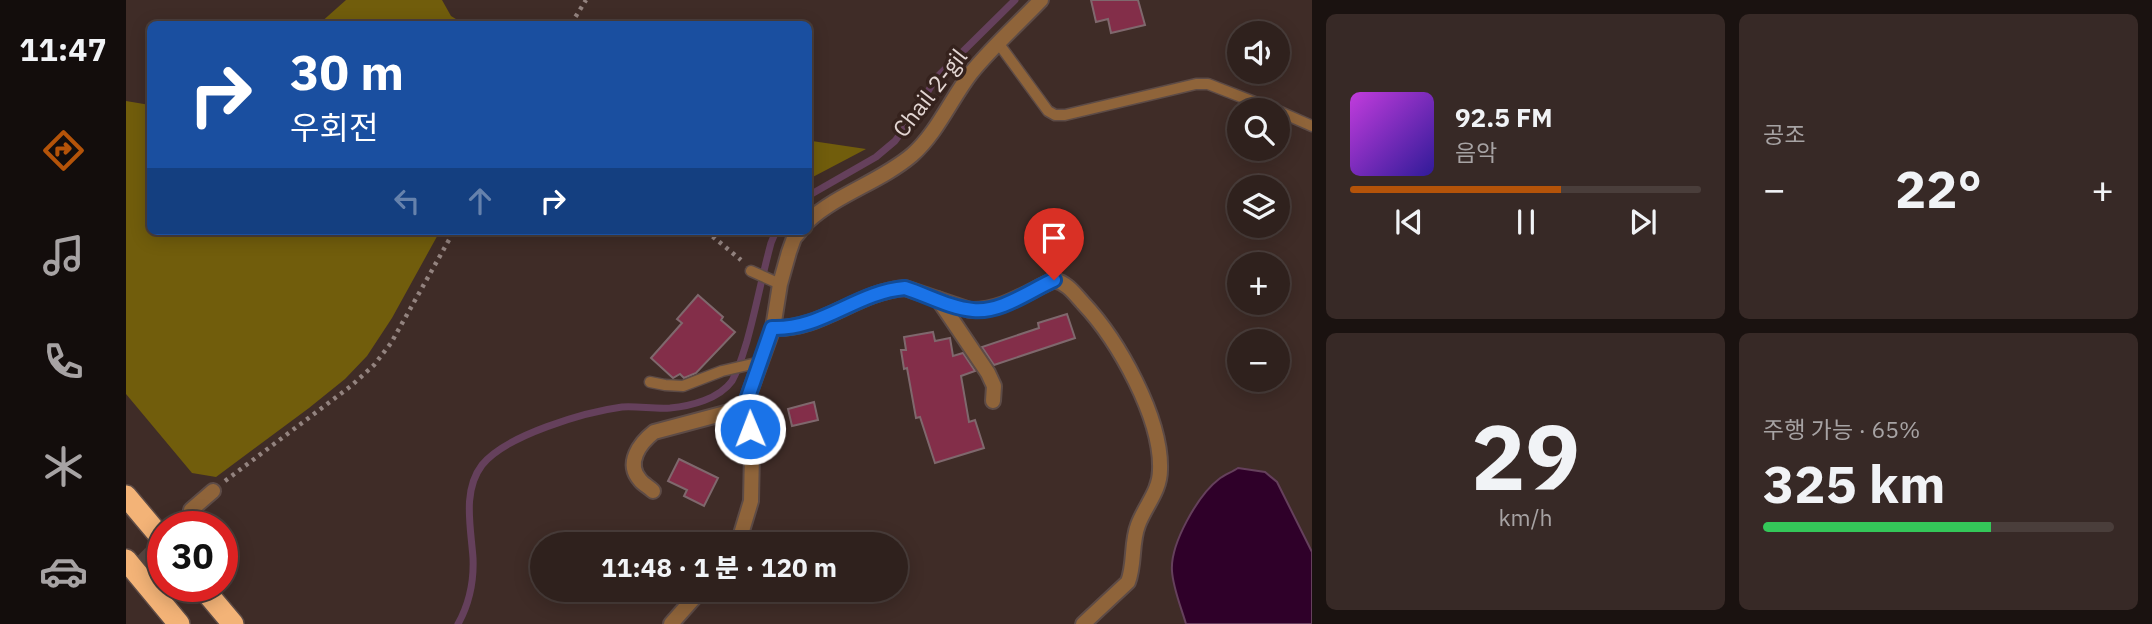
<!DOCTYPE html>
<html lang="ko">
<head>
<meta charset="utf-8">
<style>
	:root { --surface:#2f211d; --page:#372926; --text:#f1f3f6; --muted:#a7a3a4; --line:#4a3e3b; --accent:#b45309 }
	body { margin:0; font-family:"IBM Plex Sans","Noto Sans KR",sans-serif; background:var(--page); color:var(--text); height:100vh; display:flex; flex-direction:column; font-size:26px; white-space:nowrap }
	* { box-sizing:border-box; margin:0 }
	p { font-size:23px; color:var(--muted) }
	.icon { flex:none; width:38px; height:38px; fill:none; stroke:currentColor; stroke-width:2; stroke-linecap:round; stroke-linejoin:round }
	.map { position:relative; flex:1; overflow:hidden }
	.drawer { display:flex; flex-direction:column; gap:14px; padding:14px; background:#1a1210; width:840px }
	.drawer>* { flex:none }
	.banner { position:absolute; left:21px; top:21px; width:665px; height:214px; border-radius:10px; box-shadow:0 4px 18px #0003,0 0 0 2px var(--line); background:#1a4fa0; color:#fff; overflow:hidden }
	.fabs { position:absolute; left:1101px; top:21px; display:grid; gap:14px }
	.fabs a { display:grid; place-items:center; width:63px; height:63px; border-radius:50%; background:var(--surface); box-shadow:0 4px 18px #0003,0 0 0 2px var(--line); font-size:35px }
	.speed { position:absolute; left:21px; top:511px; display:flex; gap:14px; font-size:35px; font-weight:700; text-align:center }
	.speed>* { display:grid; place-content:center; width:91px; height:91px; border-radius:50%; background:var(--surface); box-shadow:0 4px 18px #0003,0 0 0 2px var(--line); line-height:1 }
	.speed .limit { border:10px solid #d22; background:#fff; color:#111 }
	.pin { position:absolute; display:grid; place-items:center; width:60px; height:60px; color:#fff; margin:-72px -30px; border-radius:50% 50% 50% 0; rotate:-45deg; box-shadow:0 0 7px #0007 }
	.pin .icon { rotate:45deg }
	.me { position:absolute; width:77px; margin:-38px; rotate:359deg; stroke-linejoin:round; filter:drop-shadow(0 0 5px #0008) }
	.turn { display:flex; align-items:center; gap:24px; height:147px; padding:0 28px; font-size:32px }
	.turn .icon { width:91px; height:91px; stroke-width:2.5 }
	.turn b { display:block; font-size:49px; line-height:60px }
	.lanes { display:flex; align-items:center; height:66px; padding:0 28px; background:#0003; justify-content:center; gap:35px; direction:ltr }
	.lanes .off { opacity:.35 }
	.big { font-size:52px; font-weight:800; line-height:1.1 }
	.drawer .tile { flex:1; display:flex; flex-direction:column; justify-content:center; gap:10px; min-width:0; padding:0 24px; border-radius:10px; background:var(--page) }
	.drawer .dial { align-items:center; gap:0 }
	.dial b { font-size:91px; line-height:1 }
	.song { display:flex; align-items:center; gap:21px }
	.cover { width:84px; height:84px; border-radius:10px; background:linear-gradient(135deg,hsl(290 70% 55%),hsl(250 70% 35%)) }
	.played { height:7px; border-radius:4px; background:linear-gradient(90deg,var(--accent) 60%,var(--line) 60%) }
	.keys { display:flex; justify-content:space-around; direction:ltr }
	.heat { display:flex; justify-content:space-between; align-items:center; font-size:38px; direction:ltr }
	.charge { height:10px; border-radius:5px; background:linear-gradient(90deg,#34c759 65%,var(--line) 0) }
	.drawer .tiles { flex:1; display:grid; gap:14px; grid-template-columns:repeat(2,1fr) }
	.trip { position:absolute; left:404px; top:532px; width:378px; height:70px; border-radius:35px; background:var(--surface); box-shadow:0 4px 18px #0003,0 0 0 2px var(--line); font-weight:800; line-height:70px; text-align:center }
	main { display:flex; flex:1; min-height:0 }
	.tabs { display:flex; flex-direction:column; width:126px; justify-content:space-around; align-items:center; background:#130d0c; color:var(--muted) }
	.tabs .icon { width:49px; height:49px }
	.tabs .active { color:var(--accent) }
	.tabs b { font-size:32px; color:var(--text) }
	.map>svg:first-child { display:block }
	.forest { fill:#715d0c }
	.water { fill:#2f0029; stroke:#65405c; stroke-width:2 }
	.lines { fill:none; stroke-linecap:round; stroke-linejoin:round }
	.stream { stroke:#65405c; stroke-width:7 }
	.building { fill:#832e49; stroke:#7f686d; stroke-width:2 }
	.street-tunnel { stroke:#584641; stroke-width:14; stroke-dasharray:14 7; stroke-linecap:butt }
	.lane-casing { stroke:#5d4b46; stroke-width:13 }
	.street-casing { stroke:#5d4b46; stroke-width:18 }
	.highway-casing { stroke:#5d4b46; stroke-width:24 }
	.path { stroke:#93837f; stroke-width:4.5; stroke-dasharray:3.5 5; stroke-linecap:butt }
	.lane { stroke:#8f643a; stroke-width:10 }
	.street { stroke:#8f643a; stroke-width:14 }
	.highway { stroke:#f3b377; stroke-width:21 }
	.route-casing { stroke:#114b97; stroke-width:18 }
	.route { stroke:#1a73e8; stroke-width:12 }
	.labels { text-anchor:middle; stroke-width:7; stroke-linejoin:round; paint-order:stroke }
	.street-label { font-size:23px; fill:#e3d6d3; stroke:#35221d }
</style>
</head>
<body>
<main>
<nav class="tabs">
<b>11:47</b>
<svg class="icon active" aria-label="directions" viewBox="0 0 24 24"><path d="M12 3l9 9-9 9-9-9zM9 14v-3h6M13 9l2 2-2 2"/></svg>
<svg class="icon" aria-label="music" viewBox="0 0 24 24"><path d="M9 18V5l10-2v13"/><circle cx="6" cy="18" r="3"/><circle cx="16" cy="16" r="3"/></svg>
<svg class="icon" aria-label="phone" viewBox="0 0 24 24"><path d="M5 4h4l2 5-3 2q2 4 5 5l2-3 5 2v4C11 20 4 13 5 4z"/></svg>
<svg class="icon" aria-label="climate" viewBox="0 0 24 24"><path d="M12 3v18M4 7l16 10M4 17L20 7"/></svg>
<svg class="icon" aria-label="car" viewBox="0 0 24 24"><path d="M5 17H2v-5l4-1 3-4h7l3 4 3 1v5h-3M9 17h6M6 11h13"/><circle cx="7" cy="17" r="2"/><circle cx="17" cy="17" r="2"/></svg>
</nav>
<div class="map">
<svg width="1186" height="624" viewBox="0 0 1186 624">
	<rect width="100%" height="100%" fill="#3f2c27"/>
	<!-- forest -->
	<g class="forest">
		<polygon points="220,0 316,0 325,16 338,24 193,24"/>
		<polygon points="0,101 24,105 24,231 314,231 266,318 241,356 219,379 183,408 90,477 66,473 0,394"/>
		<polygon points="682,137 686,141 740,149 683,179"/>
	</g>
	<!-- water -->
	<path class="water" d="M1112,468L1139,472L1151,482L1186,552V624H1060C1055,607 1047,588 1046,571C1044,544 1072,495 1093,479C1098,475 1106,472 1112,468Z"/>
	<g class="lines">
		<!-- stream -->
		<g class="stream">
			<polyline points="682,196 750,157 769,141 786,118 810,78 889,0"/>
			<path d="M332,624C343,604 348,581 347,558C345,528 336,491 356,465C380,435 459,412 496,407C512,406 528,409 544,408C565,406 593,399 606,381C613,369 617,354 621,341C630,309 636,276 645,243L650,231"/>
		</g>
	</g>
	<!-- building -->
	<g class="building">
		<polygon points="965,0 1012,0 1019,25 985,33 982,19 970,22"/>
		<polygon points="572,295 597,317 595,320 609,332 570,373 558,378 554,374 547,378 525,358 556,323 551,319"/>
		<polygon points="941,314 949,338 868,365 856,347 913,328 912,323"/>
		<polygon points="807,332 809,341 824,338 827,356 837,353 849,371 835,376 843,422 849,420 858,448 809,463 794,417 790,418 781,368 778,369 775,350 780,350 778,337"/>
		<polygon points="688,402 692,420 666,426 662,409"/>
		<polygon points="553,459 592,478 578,506 558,496 561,490 542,481"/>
	</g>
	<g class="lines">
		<!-- street-tunnel -->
		<g class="street-tunnel">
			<polyline points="49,527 65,510"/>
			<polyline points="0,578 37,540"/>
		</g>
		<!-- lane casing -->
		<g class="lane-casing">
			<g id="lane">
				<polyline points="873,44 922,111 929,115 939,115 1070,84 1082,84 1149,110"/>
				<polyline points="1152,111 1186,126"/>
				<polyline points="625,271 654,284"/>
				<polyline points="524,382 539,385 557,386 596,371 635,362"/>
			</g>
		</g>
		<!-- street casing -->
		<g class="street-casing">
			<g id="street">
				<path d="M682,221C713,193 754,182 786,155C811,133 825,99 845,73C866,47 892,24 915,0"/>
				<polyline points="812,299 862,373 868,386 867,401"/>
				<path d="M647,328C697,330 730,292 779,288L844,310C875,311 901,292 928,280C941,283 948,293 957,303C992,340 1036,418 1034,470C1034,491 1019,506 1012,525C1005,543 1009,564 1002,582L957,624"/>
				<path d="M527,491C523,487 517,484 514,480C499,463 514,443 528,432L622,407"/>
				<polyline points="65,510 87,491"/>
				<polyline points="612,544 625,501 626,452 622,397 647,328 654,284 663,252 668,238 674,231"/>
				<polyline points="545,624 575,590"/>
			</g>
		</g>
		<!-- highway casing -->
		<g class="highway-casing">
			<g id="highway">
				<polyline points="0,496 37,540"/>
				<polyline points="0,560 53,624"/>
				<polyline points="75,586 107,624"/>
			</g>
		</g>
		<!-- path -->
		<g class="path">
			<polyline points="445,24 460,0"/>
			<polyline points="580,231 615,260"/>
			<polyline points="99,481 225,386 248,365 265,343 328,231"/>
		</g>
		<!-- lane -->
		<use href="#lane" class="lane"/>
		<!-- street -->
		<use href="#street" class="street"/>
		<!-- highway -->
		<use href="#highway" class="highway"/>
	</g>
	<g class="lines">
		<!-- route casing -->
		<g class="route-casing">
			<path id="route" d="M624,429L622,397L646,328C696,330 730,292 779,288C801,295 824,308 847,310C875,313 903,291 928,280"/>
		</g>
		<!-- route -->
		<use href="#route" class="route"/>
	</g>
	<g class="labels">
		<!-- street labels -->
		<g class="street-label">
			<text transform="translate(804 93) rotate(-52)" y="8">Chail 2-gil</text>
		</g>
	</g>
</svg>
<div class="fabs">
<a><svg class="icon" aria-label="sound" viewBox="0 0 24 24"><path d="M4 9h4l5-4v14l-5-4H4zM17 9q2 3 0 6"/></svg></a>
<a><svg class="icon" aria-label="search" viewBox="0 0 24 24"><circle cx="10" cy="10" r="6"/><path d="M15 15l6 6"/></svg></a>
<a><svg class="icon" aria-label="layers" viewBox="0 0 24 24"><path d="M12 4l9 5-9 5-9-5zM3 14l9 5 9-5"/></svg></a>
<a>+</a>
<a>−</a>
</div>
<div class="speed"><div class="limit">30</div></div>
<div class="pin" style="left:928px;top:280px;background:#d93025"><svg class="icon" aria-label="arrive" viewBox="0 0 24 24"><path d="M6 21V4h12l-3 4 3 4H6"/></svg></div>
<svg class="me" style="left:624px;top:429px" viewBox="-20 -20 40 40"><circle r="17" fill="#1a73e8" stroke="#fff" stroke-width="3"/><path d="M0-11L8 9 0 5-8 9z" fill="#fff"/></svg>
<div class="trip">11:48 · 1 분 · 120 m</div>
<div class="banner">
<div class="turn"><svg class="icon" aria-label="right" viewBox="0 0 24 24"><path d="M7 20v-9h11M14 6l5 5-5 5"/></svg><div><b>30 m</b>우회전</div></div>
<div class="lanes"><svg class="icon off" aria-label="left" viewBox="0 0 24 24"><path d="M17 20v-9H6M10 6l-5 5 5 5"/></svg><svg class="icon off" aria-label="ahead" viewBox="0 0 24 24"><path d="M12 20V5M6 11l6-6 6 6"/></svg><svg class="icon" aria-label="right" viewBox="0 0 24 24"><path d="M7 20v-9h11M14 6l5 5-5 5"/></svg></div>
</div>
</div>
<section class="drawer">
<div class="tiles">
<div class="tile">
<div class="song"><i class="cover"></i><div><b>92.5 FM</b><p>음악</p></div></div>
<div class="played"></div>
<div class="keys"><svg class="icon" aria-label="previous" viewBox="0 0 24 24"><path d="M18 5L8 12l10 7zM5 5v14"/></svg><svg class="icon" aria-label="pause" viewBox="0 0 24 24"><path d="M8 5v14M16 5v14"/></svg><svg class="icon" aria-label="next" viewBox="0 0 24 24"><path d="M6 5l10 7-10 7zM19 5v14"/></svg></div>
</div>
<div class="tile"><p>공조</p>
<div class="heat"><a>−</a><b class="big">22°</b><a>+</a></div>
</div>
<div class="tile dial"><b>29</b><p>km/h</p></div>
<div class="tile"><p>주행 가능 · 65%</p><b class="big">325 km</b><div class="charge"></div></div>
</div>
</section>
</main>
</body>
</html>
